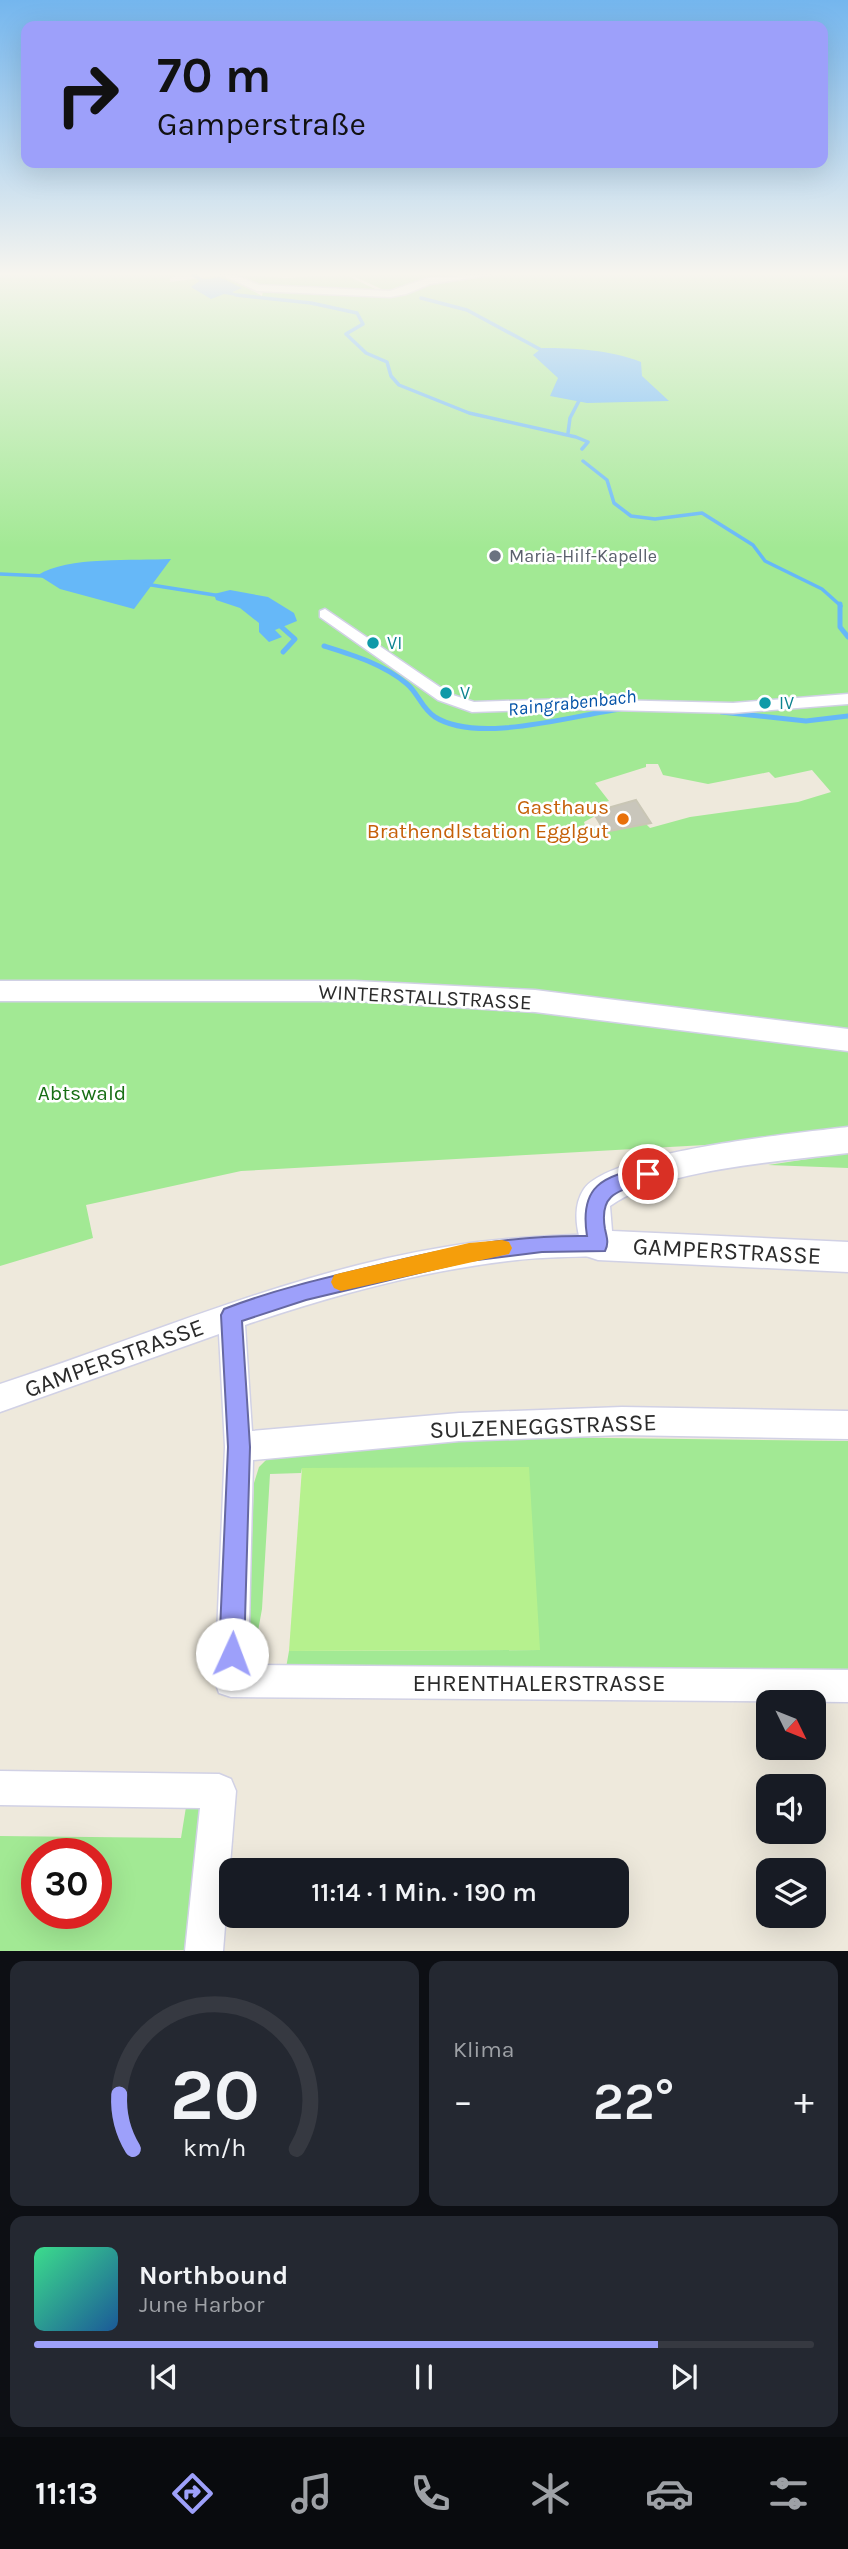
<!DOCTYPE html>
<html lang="de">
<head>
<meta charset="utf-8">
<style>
	:root { --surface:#171b24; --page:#242831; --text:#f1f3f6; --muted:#9ea1a6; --line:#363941; --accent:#9da0fa }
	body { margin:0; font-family:Karla,sans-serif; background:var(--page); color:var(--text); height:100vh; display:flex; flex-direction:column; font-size:26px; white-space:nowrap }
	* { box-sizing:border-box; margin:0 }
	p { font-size:23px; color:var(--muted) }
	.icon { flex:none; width:38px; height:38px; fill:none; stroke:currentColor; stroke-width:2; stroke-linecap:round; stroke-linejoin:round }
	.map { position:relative; height:1951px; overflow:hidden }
	.panel { display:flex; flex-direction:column; gap:10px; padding:10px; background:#0d0f14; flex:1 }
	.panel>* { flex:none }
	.guide { position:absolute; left:21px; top:21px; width:807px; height:147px; border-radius:14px; box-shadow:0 7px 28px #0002; background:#9da0fa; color:#111; overflow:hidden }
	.needle { width:46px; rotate:133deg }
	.buttons { position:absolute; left:756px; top:1690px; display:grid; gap:14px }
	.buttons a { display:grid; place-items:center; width:70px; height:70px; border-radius:14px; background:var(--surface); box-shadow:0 7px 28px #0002; font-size:35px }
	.speed { position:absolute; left:21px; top:1838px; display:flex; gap:14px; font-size:35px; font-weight:700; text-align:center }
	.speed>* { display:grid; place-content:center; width:91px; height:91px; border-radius:50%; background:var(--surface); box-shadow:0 7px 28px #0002; line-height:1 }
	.speed .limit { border:10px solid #d22; background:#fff; color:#111 }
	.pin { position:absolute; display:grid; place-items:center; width:60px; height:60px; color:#fff; margin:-30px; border:4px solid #fff; border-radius:50%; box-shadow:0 2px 7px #0007 }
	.me { position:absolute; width:77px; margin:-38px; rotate:2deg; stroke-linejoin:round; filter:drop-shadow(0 0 5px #0008) }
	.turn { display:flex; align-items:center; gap:24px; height:147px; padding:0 21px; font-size:32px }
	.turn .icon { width:91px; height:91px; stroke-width:2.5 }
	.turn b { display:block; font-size:49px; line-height:60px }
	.big { font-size:52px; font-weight:600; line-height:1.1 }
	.panel .widget { flex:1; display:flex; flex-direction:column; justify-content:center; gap:10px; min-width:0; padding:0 24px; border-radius:14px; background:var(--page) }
	.panel .dial { align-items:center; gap:0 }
	.dial svg { height:182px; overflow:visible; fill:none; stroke:var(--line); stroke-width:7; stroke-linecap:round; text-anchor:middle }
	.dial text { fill:var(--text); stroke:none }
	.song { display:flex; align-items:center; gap:21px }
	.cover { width:84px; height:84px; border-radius:10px; background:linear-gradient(135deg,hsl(150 70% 55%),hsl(210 70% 35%)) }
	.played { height:7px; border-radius:4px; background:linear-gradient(90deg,var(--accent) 80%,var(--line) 80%) }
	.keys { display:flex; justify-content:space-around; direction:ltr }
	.heat { display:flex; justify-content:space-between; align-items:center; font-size:38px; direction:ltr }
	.panel .tiles { flex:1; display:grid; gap:10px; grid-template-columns:1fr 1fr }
	.widget:last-child { grid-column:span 2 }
	.trip { position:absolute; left:219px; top:1858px; width:410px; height:70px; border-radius:14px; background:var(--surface); box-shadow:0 7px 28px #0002; font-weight:600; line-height:70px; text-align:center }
	.tab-bar { display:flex; height:112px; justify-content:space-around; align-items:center; background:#090b0e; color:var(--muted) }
	.tab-bar .icon { width:49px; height:49px }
	.tab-bar .on { color:var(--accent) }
	.tab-bar b { font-size:32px; color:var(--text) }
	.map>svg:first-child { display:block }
	.green { fill:#a2e994; fill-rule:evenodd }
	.pitch { fill:#b6f18e }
	.water { fill:#66b8f8 }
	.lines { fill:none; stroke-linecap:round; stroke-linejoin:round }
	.stream-far1 { stroke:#66b8f8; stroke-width:3.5 }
	.stream { stroke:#66b8f8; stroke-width:5 }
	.building { fill:#c9c6bb; stroke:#c9c6b5; stroke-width:2 }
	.street-casing { stroke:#d1d1e5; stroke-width:3 }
	.secondary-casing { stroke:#d1d1e5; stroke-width:3 }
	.street { fill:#fff; fill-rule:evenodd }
	.secondary { fill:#fff; fill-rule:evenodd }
	.route { fill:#9da0fa; stroke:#6668a2; stroke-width:2 }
	.slow { fill:#f59e0b }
	.worship-dot { fill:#6b7280; stroke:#fff; stroke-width:2.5 }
	.culture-dot { fill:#0f9aa8; stroke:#fff; stroke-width:2.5 }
	.food-dot { fill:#e8710a; stroke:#fff; stroke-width:2.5 }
	.labels { text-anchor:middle; stroke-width:5; stroke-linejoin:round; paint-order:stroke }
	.far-worship-label { font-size:18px; fill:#5b616d; stroke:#fff; text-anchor:start }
	.far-culture-label { font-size:18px; fill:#0d838f; stroke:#fff; text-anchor:start }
	.far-water-label { font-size:19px; font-style:italic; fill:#0352a7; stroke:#fff }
	.food-label { font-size:21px; fill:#c56008; stroke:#fff; text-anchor:end }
	.street-label { font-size:21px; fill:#2b2b2b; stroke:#fff }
	.park-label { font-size:21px; fill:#176e14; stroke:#fff }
	.near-street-label { font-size:24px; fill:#2b2b2b; stroke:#fff }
</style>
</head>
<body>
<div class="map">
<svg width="848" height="1951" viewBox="0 0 848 1951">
	<rect width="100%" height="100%" fill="#eee9dc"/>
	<!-- green -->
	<g class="green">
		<path d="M0,275H177L170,278V282L224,275L262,296L263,291L390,293L351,275H470L423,281L496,275H848V1128L759,1142L241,1171L86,1205L93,1238L0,1266ZM646,764H658L663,775L708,784L769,772L775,778L812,770L831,792L798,802L690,817L650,828L646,824L599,830L586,828L584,822L595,816L589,805L609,801L595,783L646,767Z"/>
		<polygon points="230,275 286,278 346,275 375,289 264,288"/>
		<polygon points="848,1153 848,1168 768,1165"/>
		<polygon points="529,1437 848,1441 848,1673 286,1668 289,1651 540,1650 302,1468 301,1473 270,1474 262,1609 254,1653 248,1643 254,1483 259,1467 268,1458 357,1444"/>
		<path d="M186,1807H203L186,1950L0,1951V1836L181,1838ZM37,1853H96V1913H37Z"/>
	</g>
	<!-- pitch -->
	<polygon class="pitch" points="529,1467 540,1650 289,1651 302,1468"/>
	<!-- water -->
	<g class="water">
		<polygon points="220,277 242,288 232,292 243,297 224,294 211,299 191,287 201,280"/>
		<path d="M542,348C574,348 611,350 641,362L642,376L669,401L587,403L550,396L558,378L533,355Z"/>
		<path d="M171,559L134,609L60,589L38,575C67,556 135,561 171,559Z"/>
		<polygon points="230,590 268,597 294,613 297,621 275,630 282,637 269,642 259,632 259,623 240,608 216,600 214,594"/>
	</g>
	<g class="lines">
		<!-- stream-far1 -->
		<g class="stream-far1">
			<polyline points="193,275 207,283"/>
			<polyline points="236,295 311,303 357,313 363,324 346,334 366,353 387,362 391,376 399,385 469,413 576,437 588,442 582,449"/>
			<polyline points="421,298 467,310 545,352"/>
			<polyline points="568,433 570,418 582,395"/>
			<polyline points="583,461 607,480 614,503 631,516 655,519 702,513 753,545 765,561 822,589 841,606"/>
			<polyline points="0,574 44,576"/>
			<polyline points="145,584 221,596"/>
		</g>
		<!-- stream -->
		<g class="stream">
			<polyline points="840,604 840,627 848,637"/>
			<polyline points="277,623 295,639 283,652"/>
			<path d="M324,646C353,655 383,664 407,684C418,693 422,709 435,717C478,744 571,716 620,709"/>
			<polyline points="721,712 806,721 848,716"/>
		</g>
	</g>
	<!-- building -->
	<polygon class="building" points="636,800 651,823 605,832 593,812"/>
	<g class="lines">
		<!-- street casing -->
		<g class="street-casing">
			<g id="street">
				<polygon points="222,275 235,275 259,285 390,291 428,278 489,275 430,284 406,294 390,297 257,291"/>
				<polygon points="325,609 450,694 474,702 567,699 733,703 848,694 848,704 733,713 567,709 472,712 438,700 320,617 320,611"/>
				<path d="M598,1234L607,1237L611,1245L607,1253L598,1256C571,1257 544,1257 517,1260C424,1270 334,1295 245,1325L252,1431L459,1413L622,1407L848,1411V1439L622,1435L459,1441L253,1460L248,1665L848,1670V1702L231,1697L219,1693L215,1681L225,1447L219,1334L0,1412V1384C148,1336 290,1272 445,1247C496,1238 546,1236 598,1234Z"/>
				<polygon points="0,1771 219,1774 231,1779 236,1791 223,1951 185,1951 200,1808 0,1805"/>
			</g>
		</g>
		<!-- secondary casing -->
		<g class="secondary-casing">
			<g id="secondary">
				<polygon points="0,981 355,981 535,990 848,1029 848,1051 535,1012 355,1001 0,1001"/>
				<path d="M848,1127V1153C784,1161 661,1169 610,1206L612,1231L848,1242V1272L598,1260L586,1256C577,1236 571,1208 584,1189C611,1151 799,1133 848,1127Z"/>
			</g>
		</g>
		<!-- street -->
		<use href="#street" class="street"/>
		<!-- secondary -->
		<use href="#secondary" class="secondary"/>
	</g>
	<!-- sky -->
	<linearGradient id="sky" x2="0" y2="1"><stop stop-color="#74b6ee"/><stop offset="0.5" stop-color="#f7f5ef"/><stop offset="1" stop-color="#f7f5ef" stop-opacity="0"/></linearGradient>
	<rect width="848" height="548" fill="url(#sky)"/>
	<!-- route -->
	<path class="route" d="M648,1167L654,1169L657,1174L654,1180C624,1191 598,1189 605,1229C607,1238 609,1243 605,1251L542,1252L469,1261L306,1300L242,1321L250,1447L244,1654L240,1663L232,1666L223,1663L219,1654L228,1447L221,1315L224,1309C273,1290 324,1278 375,1266C447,1248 512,1235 587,1236C579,1186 602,1176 648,1167Z"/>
	<!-- slow -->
	<polygon class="slow" points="502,1240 509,1242 512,1248 509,1254 341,1291 334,1288 331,1282 334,1275 341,1273 469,1243"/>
	<!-- markers -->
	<circle class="worship-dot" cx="495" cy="556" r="7"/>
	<g class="culture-dot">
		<circle cx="373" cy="643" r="7"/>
		<circle cx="446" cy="693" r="7"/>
		<circle cx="765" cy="703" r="7"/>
	</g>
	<circle class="food-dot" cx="623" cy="819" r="7"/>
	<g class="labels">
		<!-- far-worship labels -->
		<g class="far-worship-label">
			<text x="509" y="562">Maria-Hilf-Kapelle</text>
		</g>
		<!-- far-culture labels -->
		<g class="far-culture-label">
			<text x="387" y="649">VI</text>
			<text x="460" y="699">V</text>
			<text x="779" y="709">IV</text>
		</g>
		<!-- far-water labels -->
		<g class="far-water-label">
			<text transform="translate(572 702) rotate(-6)" y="7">Raingrabenbach</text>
		</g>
		<!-- food labels -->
		<g class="food-label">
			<text x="609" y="814">Gasthaus<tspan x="609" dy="24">Brathendlstation Egglgut</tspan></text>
		</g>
		<!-- street labels -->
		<g class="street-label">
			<text transform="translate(425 997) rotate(3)" y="7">WINTERSTALLSTRASSE</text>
		</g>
		<!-- park labels -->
		<g class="park-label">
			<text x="82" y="1100">Abtswald</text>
		</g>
		<!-- near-street labels -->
		<g class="near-street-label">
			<text transform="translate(727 1251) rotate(3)" y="8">GAMPERSTRASSE</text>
			<text transform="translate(114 1358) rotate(-20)" y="8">GAMPERSTRASSE</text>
			<text transform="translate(543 1426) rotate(-2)" y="8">SULZENEGGSTRASSE</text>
			<text x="539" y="1691">EHRENTHALERSTRASSE</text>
		</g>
	</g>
</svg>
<div class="buttons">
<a><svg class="needle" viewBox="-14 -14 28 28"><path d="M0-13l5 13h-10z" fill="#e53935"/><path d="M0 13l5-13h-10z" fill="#9ea1a6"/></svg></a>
<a><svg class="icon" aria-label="sound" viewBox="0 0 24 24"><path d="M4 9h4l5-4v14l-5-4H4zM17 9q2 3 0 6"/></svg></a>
<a><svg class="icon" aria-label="layers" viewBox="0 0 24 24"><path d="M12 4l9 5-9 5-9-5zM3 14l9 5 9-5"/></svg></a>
</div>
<div class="speed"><div class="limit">30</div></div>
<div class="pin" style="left:648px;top:1174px;background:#d93025"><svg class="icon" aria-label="arrive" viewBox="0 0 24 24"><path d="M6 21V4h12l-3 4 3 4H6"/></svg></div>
<svg class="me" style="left:232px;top:1654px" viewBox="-20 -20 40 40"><circle r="19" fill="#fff"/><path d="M0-13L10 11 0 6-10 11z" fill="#9da0fa"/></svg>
<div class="trip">11:14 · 1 Min. · 190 m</div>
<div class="guide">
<div class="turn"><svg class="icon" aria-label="right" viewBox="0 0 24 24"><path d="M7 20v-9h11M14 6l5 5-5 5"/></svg><div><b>70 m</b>Gamperstraße</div></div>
</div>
</div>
<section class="panel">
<div class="tiles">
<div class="widget dial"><svg viewBox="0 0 100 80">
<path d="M14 69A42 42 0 1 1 86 69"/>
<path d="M14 69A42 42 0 0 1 8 45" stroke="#9da0fa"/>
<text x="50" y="56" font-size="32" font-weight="700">20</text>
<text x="50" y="72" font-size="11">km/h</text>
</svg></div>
<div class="widget"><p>Klima</p>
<div class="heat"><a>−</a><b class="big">22°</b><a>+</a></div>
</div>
<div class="widget">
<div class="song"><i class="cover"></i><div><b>Northbound</b><p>June Harbor</p></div></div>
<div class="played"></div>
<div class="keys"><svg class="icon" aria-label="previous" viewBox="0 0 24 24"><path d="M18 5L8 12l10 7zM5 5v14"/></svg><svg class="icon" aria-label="pause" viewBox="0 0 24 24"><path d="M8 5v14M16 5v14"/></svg><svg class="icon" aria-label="next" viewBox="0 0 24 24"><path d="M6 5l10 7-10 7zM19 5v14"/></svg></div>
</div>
</div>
</section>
<nav class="tab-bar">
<b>11:13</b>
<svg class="icon on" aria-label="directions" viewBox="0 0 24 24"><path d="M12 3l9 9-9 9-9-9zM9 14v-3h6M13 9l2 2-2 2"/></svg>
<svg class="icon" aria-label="music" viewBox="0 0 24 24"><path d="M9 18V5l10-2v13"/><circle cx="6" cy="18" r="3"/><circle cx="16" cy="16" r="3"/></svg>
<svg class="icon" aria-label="phone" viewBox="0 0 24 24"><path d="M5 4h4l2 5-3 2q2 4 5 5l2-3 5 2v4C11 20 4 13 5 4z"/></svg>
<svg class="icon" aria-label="climate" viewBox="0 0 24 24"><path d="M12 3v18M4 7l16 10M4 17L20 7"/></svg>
<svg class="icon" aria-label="car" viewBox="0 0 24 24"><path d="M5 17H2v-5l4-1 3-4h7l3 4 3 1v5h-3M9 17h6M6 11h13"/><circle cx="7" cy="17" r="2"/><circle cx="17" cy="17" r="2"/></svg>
<svg class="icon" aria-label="filters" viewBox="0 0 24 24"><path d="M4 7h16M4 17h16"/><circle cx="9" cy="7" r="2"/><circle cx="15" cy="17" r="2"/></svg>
</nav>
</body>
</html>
